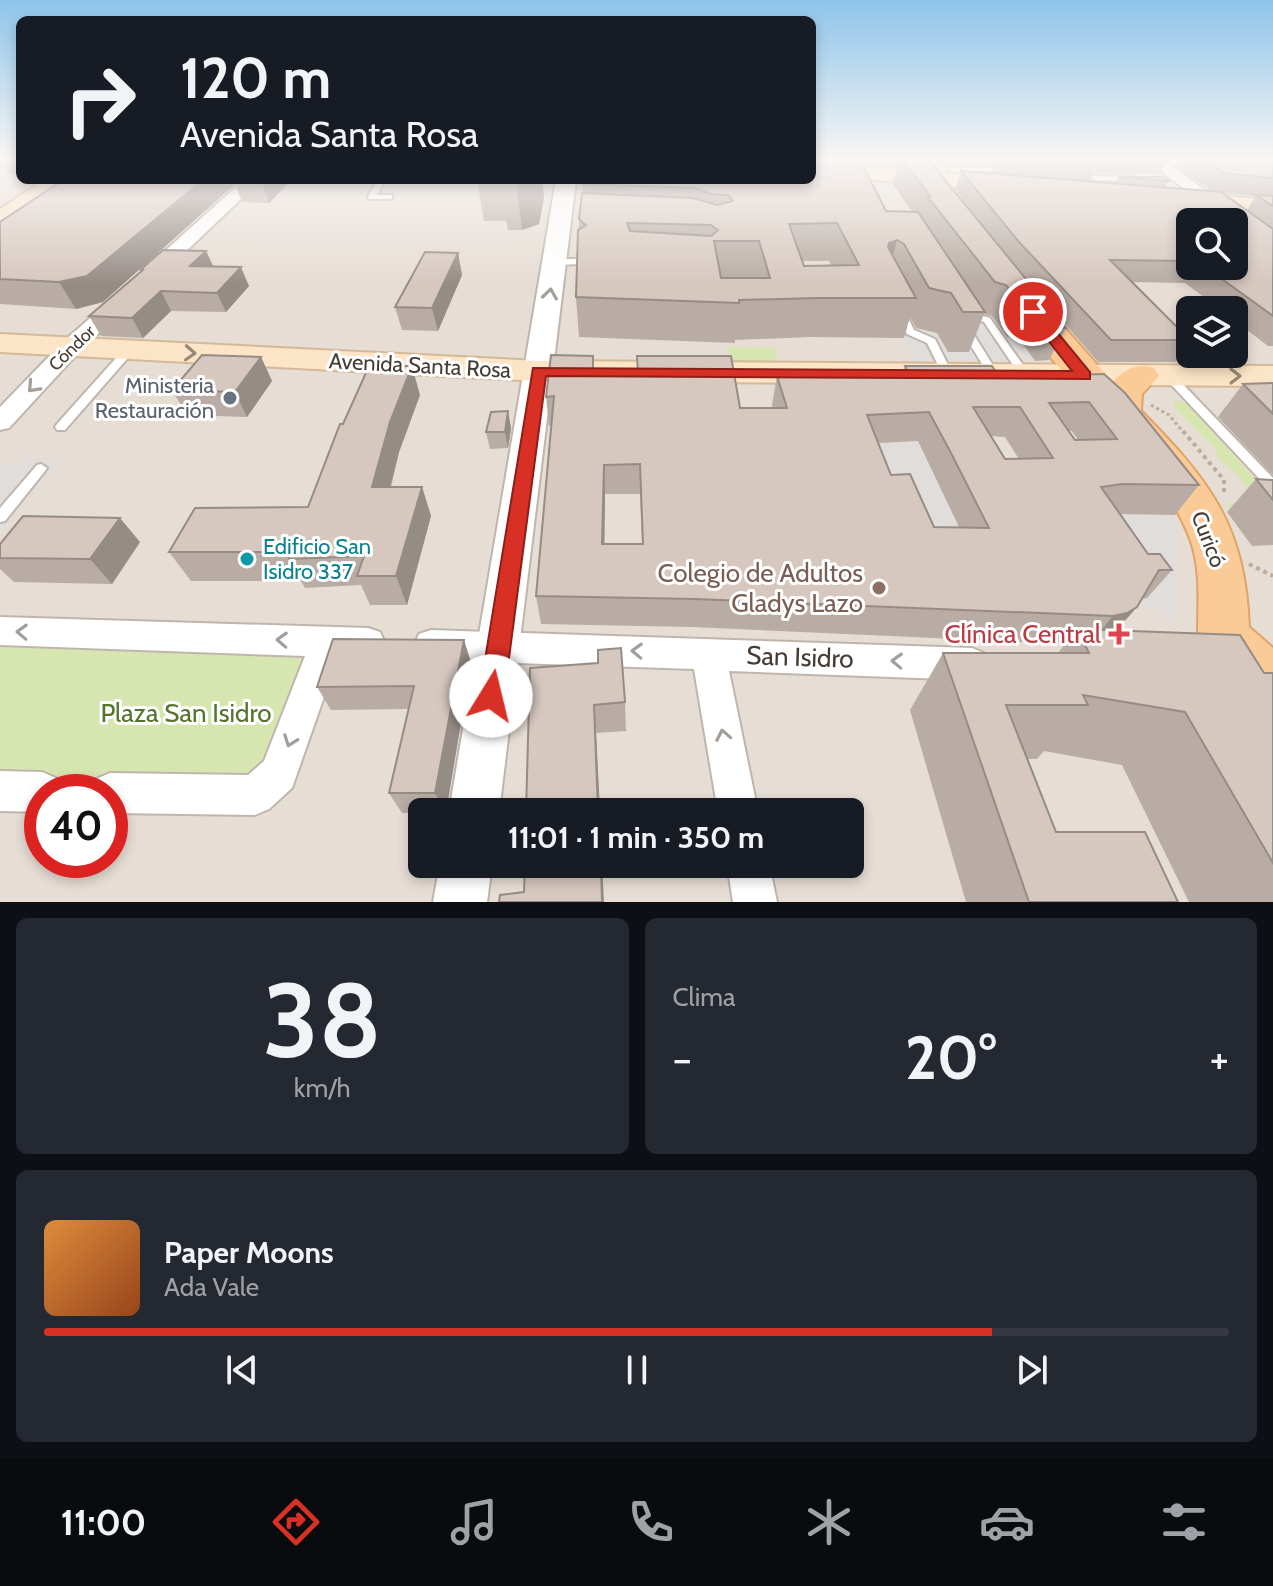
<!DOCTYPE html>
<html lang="es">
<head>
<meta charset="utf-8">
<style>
	:root { --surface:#171b24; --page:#242831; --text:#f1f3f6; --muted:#9ea1a6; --line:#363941; --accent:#d93025 }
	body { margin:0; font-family:Cabin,sans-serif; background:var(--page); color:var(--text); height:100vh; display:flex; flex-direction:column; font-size:30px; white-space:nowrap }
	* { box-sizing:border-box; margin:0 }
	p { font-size:26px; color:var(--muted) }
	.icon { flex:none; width:44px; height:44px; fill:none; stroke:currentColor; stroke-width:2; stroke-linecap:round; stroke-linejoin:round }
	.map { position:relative; height:902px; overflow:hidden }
	.drawer { display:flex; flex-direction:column; gap:16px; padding:16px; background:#0d0f14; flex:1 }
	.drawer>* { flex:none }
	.hud { position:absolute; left:16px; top:16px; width:800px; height:168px; border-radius:12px; box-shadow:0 4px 12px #0003; background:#171b24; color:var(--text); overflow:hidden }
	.buttons { position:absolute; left:1176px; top:208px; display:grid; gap:16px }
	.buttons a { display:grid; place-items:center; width:72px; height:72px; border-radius:12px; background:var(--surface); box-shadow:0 4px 12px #0003; font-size:40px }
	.speed { position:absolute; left:24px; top:774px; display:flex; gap:16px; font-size:40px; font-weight:700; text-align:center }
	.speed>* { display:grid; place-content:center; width:104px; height:104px; border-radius:50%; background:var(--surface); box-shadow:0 4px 12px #0003; line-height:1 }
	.speed .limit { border:12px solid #d22; background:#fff; color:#111 }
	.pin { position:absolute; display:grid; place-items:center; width:68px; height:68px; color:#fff; margin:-34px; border:4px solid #fff; border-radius:50%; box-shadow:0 2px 8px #0007 }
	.me { position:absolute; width:88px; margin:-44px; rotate:9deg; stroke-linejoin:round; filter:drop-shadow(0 0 6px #0008) }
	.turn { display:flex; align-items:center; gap:28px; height:168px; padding:0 32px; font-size:36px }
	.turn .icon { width:104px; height:104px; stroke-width:2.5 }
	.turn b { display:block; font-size:56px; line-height:68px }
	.big { font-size:60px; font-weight:700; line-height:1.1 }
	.drawer .widget { flex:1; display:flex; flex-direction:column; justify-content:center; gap:12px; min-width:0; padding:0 28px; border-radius:12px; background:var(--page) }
	.drawer .dial { align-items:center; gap:0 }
	.dial b { font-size:104px; line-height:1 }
	.song { display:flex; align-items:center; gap:24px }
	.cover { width:96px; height:96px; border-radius:12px; background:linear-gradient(135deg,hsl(30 70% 55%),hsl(20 70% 35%)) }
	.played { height:8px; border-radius:4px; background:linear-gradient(90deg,var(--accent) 80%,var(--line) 80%) }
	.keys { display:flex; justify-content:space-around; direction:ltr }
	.heat { display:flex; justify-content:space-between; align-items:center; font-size:44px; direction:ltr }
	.drawer .tiles { flex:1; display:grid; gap:16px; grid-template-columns:1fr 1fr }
	.widget:last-child { grid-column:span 2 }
	.trip { position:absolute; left:408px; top:798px; width:456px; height:80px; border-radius:12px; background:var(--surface); box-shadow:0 4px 12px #0003; font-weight:700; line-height:80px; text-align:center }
	.tabs { display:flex; height:128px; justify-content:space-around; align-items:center; background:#090b0e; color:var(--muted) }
	.tabs .icon { width:56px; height:56px }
	.tabs .on { color:var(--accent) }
	.tabs b { font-size:36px; color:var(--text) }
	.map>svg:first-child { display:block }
	.residential { fill:#e6ddd4; fill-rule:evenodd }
	.green { fill:#d7e5b0 }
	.parking { fill:#e0dddb }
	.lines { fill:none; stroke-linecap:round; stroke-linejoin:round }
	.service-casing { stroke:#c0b5ac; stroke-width:4 }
	.minor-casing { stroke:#c0b5ac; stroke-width:4 }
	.tertiary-casing { stroke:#c0b5ac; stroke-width:4 }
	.secondary-casing { stroke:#d4b999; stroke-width:4 }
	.primary-casing { stroke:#dfa467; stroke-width:4 }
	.path-far1 { stroke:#beab9b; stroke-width:3; stroke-dasharray:3 3; stroke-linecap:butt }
	.path { stroke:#beab9b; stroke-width:4; stroke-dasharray:4 4; stroke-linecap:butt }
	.service { fill:#fff; fill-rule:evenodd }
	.minor { fill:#fff; fill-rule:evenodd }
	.tertiary { fill:#fff; fill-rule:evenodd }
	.secondary { fill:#fce5c6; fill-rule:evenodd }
	.primary { fill:#facb97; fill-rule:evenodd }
	.wall { fill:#b8aca4; fill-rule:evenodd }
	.shaded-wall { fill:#968c86 }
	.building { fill:#d6c8bf; stroke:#968c86; stroke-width:2; fill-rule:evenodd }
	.oneway { stroke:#a29e9a }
	.oneway2 { stroke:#978876 }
	.route { fill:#d93025; stroke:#8d1f18; stroke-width:2 }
	.worship-dot { fill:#6b7280; stroke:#fff; stroke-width:3 }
	.culture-dot { fill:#0f9aa8; stroke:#fff; stroke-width:3 }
	.education-dot { fill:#8d6e63; stroke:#fff; stroke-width:3 }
	.health-dot { fill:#e0444e; stroke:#fff; stroke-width:3 }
	.labels { text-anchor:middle; stroke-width:6; stroke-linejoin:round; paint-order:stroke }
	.far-street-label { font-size:18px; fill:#453c35; stroke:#fff }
	.street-label { font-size:22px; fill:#453c35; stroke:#fff }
	.worship-label { font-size:22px; fill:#5b616d; stroke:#fff; text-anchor:end }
	.culture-label { font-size:22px; fill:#0d838f; stroke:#fff; text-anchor:start }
	.near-education-label { font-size:26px; fill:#785e54; stroke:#fff; text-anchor:end }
	.near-health-label { font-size:26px; fill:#be3a42; stroke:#fff; text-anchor:end }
	.near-street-label { font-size:26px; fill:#453c35; stroke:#fff }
	.near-park-label { font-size:26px; fill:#55742b; stroke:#fff }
</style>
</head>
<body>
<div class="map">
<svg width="1273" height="902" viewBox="0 0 1273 902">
	<rect width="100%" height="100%" fill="#f2ece6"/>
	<!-- residential -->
	<g class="residential">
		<polygon points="0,158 20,158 20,180 42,180 0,206"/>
		<path d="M812,158H1273V902H0V228L70,180H812ZM1190,222H1234V266H1190ZM1190,310H1234V354H1190ZM42,792H110V860H42ZM422,812H850V864H422Z"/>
	</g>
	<!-- green -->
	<g class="green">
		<polygon points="728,347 774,347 778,363 730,363"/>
		<polygon points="1174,400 1187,404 1273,498 1232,512 1228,508 1227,503 1236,503 1248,492 1238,475 1220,460 1214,448 1176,410"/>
		<polygon points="0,647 315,651 268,776 0,776"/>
	</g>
	<!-- parking -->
	<g class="parking">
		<polygon points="869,273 971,298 984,316 1001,316 1034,360 915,359"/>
		<polygon points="918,440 973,557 921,556 872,443"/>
		<polygon points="27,458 63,458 0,532 0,465 20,465"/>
		<polygon points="1101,513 1175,515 1180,532 1175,623 1135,599"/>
	</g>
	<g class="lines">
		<!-- service casing -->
		<g class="service-casing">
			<g id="service">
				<polygon points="1156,159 1194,161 1197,163 1194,165 1154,162 1153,161"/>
				<polygon points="991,168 993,169 993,171 952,172 948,170 952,168"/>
				<polygon points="1091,176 1135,177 1139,179 1135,181 1094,180 1090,178"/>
				<polygon points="377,180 385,180 377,195 392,195 392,199 369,199 368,197"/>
				<polygon points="581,259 585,262 584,264 554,265 550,262 554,259"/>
				<polygon points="901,311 906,314 914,330 935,339 953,375 952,377 944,377 927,343 907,334 896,314"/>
				<polygon points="969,312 990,318 1030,375 1029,377 1021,377 984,322 966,317 964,315"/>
				<polygon points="966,327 971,330 999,375 998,377 990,377 989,375 961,330"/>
				<polygon points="129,347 134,350 133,352 65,430 57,430 55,427 57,424 125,348"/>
				<polygon points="1169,373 1173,374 1273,478 1273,491 1269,489 1165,378 1164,376"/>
				<polygon points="41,464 47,468 45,471 5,521 0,522 0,508 37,465"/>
			</g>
		</g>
		<!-- minor casing -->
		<g class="minor-casing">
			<g id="minor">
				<polygon points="1144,158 1160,158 1273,239 1273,252 1267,251 1234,227 1234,222 1228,222"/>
				<polygon points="244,180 261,180 160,276 146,276 143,272 146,268"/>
				<polygon points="121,295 128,297 131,301 128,305 79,352 9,428 0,430 0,407 63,342 114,297"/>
				<polygon points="0,617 368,628 380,632 385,643 380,654 368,658 338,657 292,788 269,809 255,815 110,813 110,792 91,792 96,779 110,773 248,775 264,761 305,656 0,645"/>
				<polygon points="431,630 972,648 984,653 989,664 984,675 972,680 729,671 758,812 718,812 694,669 431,660 419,656 414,645 419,634"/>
				<polygon points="0,771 42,772 56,778 62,792 42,792 42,812 0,811"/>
				<polygon points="727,864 769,864 777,902 733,902"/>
			</g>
		</g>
		<!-- tertiary casing -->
		<g class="tertiary-casing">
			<g id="tertiary">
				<polygon points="556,180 576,180 499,812 449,812"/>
				<polygon points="440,864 492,864 487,902 433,902"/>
			</g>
		</g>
		<!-- secondary casing -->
		<g class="secondary-casing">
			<g id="secondary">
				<polygon points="812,162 1006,178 1017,185 1006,192 812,174"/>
				<polygon points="44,180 70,180 8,224 0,226 0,209"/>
				<polygon points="1188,193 1273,200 1273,214 1180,205 1177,200 1180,195"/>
				<polygon points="0,334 539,361 1273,366 1273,386 539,381 0,352"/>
			</g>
		</g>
		<!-- primary casing -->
		<g class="primary-casing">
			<path id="primary" d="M1024,292L1035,294L1112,382C1126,370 1134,363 1154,368L1159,376L1142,394L1141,411C1210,481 1245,525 1249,627L1273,648V700L1259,694L1273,724V812L1252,803C1229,759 1203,713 1199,662C1195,620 1205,576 1189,536C1168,483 1125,442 1088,401C1059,369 1033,336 1008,301L1013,294Z"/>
		</g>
		<!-- path-far1 -->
		<polyline class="path-far1" points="1151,405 1169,415 1184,433"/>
		<!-- path -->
		<g class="path">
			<polyline points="1183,431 1224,480 1224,493"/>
			<polyline points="1249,564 1273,576"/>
		</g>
		<!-- service -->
		<use href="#service" class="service"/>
		<!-- minor -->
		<use href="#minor" class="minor"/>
		<!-- tertiary -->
		<use href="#tertiary" class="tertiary"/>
		<!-- secondary -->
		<use href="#secondary" class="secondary"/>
		<!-- primary -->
		<use href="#primary" class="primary"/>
	</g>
	<!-- wall -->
	<g class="wall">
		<polygon points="0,158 20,158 20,174 10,173 6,167 0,167"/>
		<path d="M876,158H915L978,220L955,189L961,171L994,173L996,168L992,165H961L955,158H1168L1160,174L1098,173L1095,170L1090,181L1116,183L1119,177L1169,181L1165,187L1212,191L1177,167L1182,158H1273V346H1268L1234,320V310H1221L1185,283L1131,282L1190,340L1176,362H1098L1038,293L1066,328L1049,360L1035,361L1018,337H1007L992,316L984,314L969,352H948L937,333L916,328L910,317L904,338L809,337L735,340V343L579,337L576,297L579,219L583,193V180H812L886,211L912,212L893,184L898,166L880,165ZM1222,193L1256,196L1247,210ZM1190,222L1234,266H1190ZM802,261H829L831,265L804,266Z"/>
		<polygon points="53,180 291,180 269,203 242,202 235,184 103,302 76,309 0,304 0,222 56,185"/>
		<polygon points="393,180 432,180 430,184 394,183"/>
		<polygon points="477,180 542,180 544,198 539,224 522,230 508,230 506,221 484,221"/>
		<polygon points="206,251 213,267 249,286 226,312 171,311 143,338 101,336 89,316"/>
		<polygon points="458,253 462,275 438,331 402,330 395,307"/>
		<path d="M637,356L740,408H773L772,405L777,376L902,374L905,366L999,377L1104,374L1199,485L1175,515L1120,514L1148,554L1172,570L1147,598L1142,599L1137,607L1117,630L1264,673H1273V902H1189L1122,765L1044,751L1037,759H1027L1056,832L1178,902H966L910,710L943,653H1058L1065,644L692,627L541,624L536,596L552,426H549L546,397L594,374H637ZM1069,431H1072L1078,440H1075ZM991,436L1005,437L1019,459H1005ZM918,441L959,527H934L891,475L878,443ZM605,494H640L642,544H604Z"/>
		<polygon points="261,357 272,381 247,417 187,415 172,390"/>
		<polygon points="1273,383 1273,475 1218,417 1243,384"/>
		<polygon points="420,395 399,452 391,487 422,487 431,516 407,605 370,605 361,585 305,588 301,581 191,581 169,552 308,507 343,424"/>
		<polygon points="511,428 508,448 490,449 486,432"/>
		<polygon points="1256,479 1273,480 1273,545 1252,546 1227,512"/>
		<polygon points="140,542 112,584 14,582 0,569 0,544"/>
		<polygon points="464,640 471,663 446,812 402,813 389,793 409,709 331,710 317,687"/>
		<polygon points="598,663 625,702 626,731 596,733 600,812 526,812"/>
	</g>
	<!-- shaded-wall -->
	<g class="shaded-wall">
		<polygon points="203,180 233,180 235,184 103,302 76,309 59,282"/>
		<polygon points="261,180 291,180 269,203"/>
		<polygon points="522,180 542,180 544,198 539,224 522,230 516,182"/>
		<polygon points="897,240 887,278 878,281 889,243"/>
		<polygon points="206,251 215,270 190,266"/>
		<polygon points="458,253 462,275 438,331 432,308"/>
		<polygon points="241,267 249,286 226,312 217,293"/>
		<polygon points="161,291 171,311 143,338 132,318"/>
		<polygon points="261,357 272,381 247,417 235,392"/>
		<polygon points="412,366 420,395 399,452 383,516 372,487 390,422"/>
		<polygon points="508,411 511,428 508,448 505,432"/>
		<polygon points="604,465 605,494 604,574 602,544"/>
		<polygon points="422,487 431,516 407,605 396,576"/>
		<polygon points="120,518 140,542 112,584 90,559"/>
		<polygon points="1137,607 1112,635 1089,645 1113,616"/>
		<polygon points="464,640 471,663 446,812 435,793"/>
		<polygon points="594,705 596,733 600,812 598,812"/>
		<polygon points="601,864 602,864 604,902 602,902"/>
	</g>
	<!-- building -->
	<g class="building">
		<path d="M812,158H859L886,211L918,212L985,312H963L951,293L929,288L904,244L897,240L889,243L888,247L916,298H818L739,300V303L576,297L578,230L586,225L579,219L582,193L693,198L717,205L733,201L728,195L710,194L696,188L582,184L583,180H812ZM627,223L711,225L718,230L711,236L630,231ZM837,223L859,265L804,266L789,224ZM714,241H759L770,278H721Z"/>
		<polygon points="901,158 928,159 1066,328 1051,328 1032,304 1021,305 1006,285 995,282 927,196 930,196"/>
		<polygon points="1030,158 1092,158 1098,163"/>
		<polygon points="1201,158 1273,158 1273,178 1224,173"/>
		<polygon points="961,171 1221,192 1273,229 1273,316 1204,266 1234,266 1234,222 1190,222 1190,261 1110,260 1190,340 1111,340 1019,242"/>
		<polygon points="1119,177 1164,177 1169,181"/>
		<polygon points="63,180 203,180 87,276 59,282 0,279 0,222"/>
		<polygon points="502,180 522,180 516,182 501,182"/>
		<polygon points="1256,195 1273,196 1273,206"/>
		<polygon points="163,250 206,251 190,266 241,267 217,293 161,291 132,318 89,316 144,269 140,270"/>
		<polygon points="425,252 458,253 432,308 395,307"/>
		<polygon points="202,355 261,357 235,392 172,390"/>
		<path d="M551,355L593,356V374H638L637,356H731L740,408H787L777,376L909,374L905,366H992L999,377L1104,374L1125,393L1199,485L1122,484L1101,487L1148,554H1160L1172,570H1159L1137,607L1127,613L1113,616L695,599L536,596L554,396L546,397ZM1089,402L1117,439L1075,440L1049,403ZM973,407H1020L1053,458L1005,459ZM929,412L951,453L989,528L934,527L910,474L891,475L867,415ZM640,464L643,544H602L604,465Z"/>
		<polygon points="369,366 412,366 390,422 372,487 422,487 396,576 357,576 364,556 289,559 291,552 169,552 195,508 308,507 340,424 343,424"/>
		<polygon points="1273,383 1273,414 1243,384"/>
		<polygon points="508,411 505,432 486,432 491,412"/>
		<polygon points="1256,479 1273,480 1273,500"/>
		<polygon points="23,516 120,518 90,559 0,558 0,544"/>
		<polygon points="1077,629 1240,635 1264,673 1273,673 1273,863 1185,712 1083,695 1088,705 1006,705 1056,832 1145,832 1178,902 1029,902 943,653 1089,653"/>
		<polygon points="333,639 464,640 435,793 389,793 414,686 317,687"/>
		<polygon points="621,648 625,702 594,705 598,812 526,812 530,668 598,663 598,650"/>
		<polygon points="525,864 601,864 602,902 499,902 500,895 524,892"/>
	</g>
	<!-- one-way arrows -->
	<defs><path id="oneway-chevron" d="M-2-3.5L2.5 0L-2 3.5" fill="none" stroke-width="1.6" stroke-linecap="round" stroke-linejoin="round" transform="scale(2)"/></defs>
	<g class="oneway">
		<use href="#oneway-chevron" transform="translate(550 294) rotate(-82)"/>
		<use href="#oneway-chevron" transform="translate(33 387) rotate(133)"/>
		<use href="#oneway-chevron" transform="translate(22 632) rotate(-178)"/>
		<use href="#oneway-chevron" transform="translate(282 640) rotate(-178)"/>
		<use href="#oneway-chevron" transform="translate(637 651) rotate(-178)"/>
		<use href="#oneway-chevron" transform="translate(897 661) rotate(-178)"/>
		<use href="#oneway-chevron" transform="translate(723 735) rotate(-101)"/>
		<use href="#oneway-chevron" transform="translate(290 741) rotate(110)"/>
	</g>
	<g class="oneway2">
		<use href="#oneway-chevron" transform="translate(190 353) rotate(3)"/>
		<use href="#oneway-chevron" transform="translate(1235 376)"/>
	</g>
	<!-- sky -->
	<linearGradient id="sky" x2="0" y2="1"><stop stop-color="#8dc4ea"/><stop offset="0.56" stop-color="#f9f6f4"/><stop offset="1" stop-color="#f9f6f4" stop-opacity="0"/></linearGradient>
	<rect width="1273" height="284" fill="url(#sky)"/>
	<!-- route -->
	<polygon class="route" points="1033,308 1038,309 1090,372 1090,379 546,376 504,696 500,705 491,708 483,705 479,696 533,368 1072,371 1026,312"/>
	<!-- markers -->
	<circle class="worship-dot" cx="230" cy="398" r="8"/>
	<circle class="culture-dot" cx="247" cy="559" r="8"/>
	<circle class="education-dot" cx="879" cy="588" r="8"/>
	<path class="health-dot" d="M1115 622h8v8h8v8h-8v8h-8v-8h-8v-8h8z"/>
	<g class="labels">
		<!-- far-street labels -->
		<g class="far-street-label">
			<text transform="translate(72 348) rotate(-44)" y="6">Cóndor</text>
		</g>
		<!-- street labels -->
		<g class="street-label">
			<text transform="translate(420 365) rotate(3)" y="8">Avenida Santa Rosa</text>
			<text transform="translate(1209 539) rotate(69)" y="8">Curicó</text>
		</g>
		<!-- worship labels -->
		<g class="worship-label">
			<text x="214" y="393">Ministeria<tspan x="214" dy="25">Restauración</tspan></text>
		</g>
		<!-- culture labels -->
		<g class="culture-label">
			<text x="263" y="554">Edificio San<tspan x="263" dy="25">Isidro 337</tspan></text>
		</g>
		<!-- near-education labels -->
		<g class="near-education-label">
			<text x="863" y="582">Colegio de Adultos<tspan x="863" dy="30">Gladys Lazo</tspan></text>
		</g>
		<!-- near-health labels -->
		<g class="near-health-label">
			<text x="1101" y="643">Clínica Central</text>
		</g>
		<!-- near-street labels -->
		<g class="near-street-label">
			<text transform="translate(800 657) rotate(2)" y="9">San Isidro</text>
		</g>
		<!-- near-park labels -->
		<g class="near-park-label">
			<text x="186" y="722">Plaza San Isidro</text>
		</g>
	</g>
</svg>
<div class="buttons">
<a><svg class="icon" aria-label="search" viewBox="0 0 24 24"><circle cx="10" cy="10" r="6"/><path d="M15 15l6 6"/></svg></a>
<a><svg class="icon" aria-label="layers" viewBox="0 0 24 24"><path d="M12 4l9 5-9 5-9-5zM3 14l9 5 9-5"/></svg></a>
</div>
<div class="speed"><div class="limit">40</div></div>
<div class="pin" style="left:1033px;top:312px;background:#d93025"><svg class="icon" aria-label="arrive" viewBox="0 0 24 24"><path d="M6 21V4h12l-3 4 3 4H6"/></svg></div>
<svg class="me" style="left:491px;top:696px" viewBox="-20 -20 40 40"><circle r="19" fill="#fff"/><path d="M0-13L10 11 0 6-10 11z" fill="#d93025"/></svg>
<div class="trip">11:01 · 1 min · 350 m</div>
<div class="hud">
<div class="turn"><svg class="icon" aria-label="right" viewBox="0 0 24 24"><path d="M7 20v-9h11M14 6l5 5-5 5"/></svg><div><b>120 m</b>Avenida Santa Rosa</div></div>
</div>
</div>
<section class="drawer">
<div class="tiles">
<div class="widget dial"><b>38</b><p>km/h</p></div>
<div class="widget"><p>Clima</p>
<div class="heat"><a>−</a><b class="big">20°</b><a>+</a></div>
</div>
<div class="widget">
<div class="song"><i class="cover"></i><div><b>Paper Moons</b><p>Ada Vale</p></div></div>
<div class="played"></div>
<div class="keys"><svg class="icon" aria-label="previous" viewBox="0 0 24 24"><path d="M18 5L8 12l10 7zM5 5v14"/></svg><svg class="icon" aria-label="pause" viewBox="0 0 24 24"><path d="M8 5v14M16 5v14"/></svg><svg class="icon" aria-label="next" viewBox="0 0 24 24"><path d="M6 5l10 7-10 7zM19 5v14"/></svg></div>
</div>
</div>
</section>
<nav class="tabs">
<b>11:00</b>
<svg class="icon on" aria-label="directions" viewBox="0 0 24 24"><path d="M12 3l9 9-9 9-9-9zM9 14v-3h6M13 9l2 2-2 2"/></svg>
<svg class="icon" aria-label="music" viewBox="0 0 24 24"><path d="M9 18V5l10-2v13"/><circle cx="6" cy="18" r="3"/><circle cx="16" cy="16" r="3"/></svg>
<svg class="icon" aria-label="phone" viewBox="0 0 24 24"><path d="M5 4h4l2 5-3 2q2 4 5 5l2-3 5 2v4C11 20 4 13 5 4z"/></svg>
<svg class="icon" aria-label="climate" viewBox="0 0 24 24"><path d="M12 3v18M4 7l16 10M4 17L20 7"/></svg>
<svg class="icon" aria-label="car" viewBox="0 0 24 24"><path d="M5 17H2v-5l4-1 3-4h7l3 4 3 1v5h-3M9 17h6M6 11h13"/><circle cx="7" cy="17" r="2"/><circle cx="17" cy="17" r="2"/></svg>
<svg class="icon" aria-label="filters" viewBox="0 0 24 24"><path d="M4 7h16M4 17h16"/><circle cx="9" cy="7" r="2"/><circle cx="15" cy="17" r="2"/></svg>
</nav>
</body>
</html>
